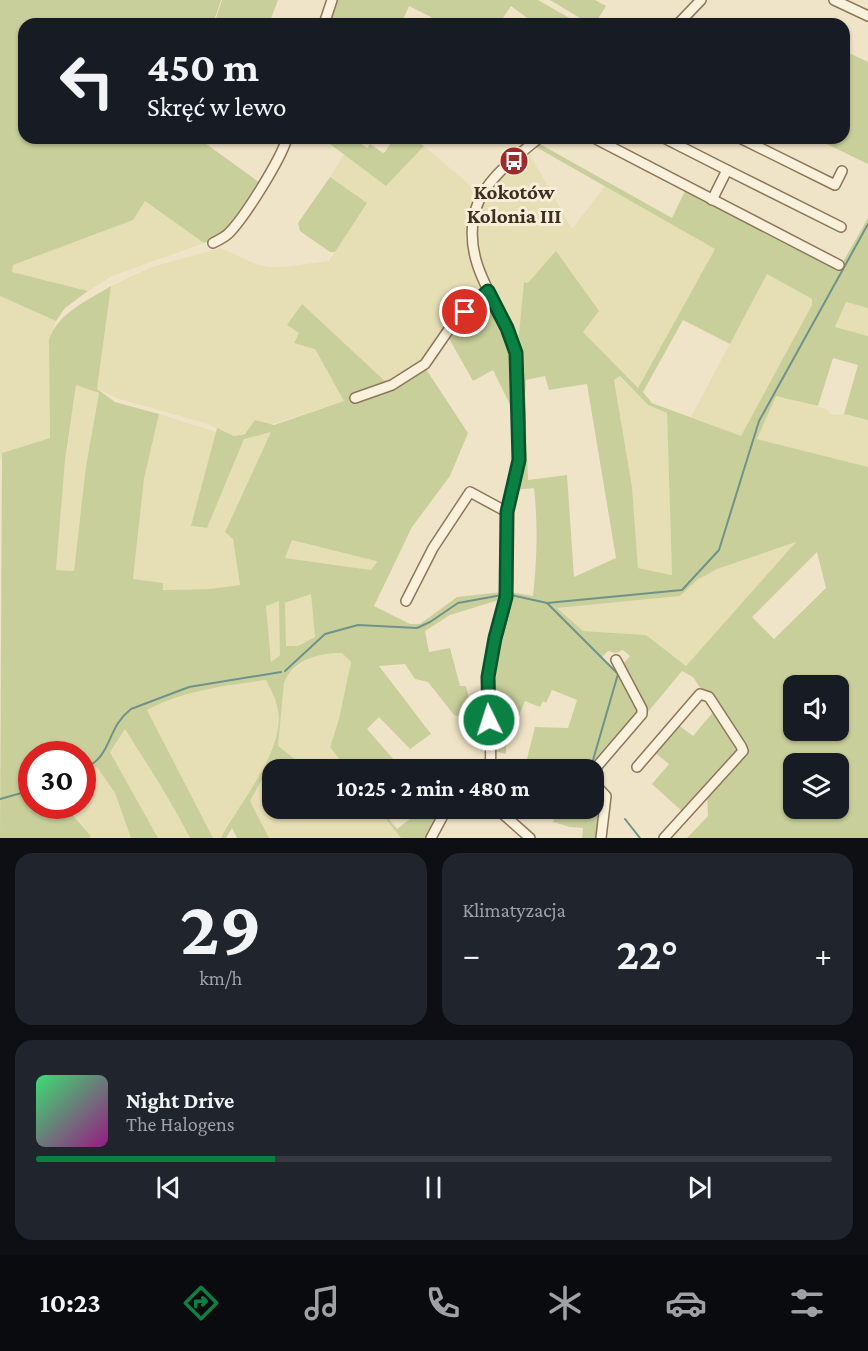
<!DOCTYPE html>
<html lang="pl">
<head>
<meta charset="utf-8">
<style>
	:root { --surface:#171b24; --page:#20242c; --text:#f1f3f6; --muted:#9ea1a6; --line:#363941; --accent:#0b8043 }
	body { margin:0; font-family:"Crimson Pro",serif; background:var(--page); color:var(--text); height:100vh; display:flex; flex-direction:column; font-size:22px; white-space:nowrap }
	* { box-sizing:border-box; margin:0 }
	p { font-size:20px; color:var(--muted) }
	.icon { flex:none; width:33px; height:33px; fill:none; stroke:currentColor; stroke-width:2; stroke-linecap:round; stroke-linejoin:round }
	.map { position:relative; height:838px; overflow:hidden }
	.details { display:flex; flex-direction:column; gap:15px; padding:15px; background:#0d0f14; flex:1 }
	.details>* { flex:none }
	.guide { position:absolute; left:18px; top:18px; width:832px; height:126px; border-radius:18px; box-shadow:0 2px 4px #0004; background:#171b24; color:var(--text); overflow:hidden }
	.buttons { position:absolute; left:783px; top:675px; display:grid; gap:12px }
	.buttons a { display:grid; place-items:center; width:66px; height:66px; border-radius:12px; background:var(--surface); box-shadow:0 2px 4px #0004; font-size:30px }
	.speed { position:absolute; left:18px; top:741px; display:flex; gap:12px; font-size:30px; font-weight:700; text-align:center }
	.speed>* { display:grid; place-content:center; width:78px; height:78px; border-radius:50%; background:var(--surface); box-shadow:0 2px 4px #0004; line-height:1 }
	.speed .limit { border:9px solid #d22; background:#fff; color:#111 }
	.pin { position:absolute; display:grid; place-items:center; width:51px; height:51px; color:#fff; margin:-26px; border:3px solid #fff; border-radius:50%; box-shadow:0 2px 6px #0007 }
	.me { position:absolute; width:66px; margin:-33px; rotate:356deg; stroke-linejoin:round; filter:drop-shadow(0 0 4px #0008) }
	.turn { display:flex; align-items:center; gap:21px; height:126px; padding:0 30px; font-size:27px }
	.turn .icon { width:78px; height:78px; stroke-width:2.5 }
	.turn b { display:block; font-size:42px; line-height:51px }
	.big { font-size:45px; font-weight:700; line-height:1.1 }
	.details .card { flex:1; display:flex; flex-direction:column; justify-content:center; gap:9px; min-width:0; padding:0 21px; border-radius:18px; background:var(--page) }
	.details .dial { align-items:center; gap:0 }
	.dial b { font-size:78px; line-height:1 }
	.song { display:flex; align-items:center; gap:18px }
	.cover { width:72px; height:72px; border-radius:9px; background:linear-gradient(135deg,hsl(140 70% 55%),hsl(310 70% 35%)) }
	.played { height:6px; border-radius:3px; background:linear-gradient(90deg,var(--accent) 30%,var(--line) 30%) }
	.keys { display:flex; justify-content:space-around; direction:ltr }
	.heat { display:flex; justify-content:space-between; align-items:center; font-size:33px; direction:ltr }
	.details .tiles { flex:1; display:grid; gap:15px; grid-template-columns:1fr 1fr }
	.card:last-child { grid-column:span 2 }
	.trip { position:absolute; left:262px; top:759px; width:342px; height:60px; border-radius:18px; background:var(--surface); box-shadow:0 2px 4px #0004; font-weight:700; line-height:60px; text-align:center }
	.menu { display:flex; height:96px; justify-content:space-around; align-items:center; background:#090b0e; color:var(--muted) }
	.menu .icon { width:42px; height:42px }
	.menu .on { color:var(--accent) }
	.menu b { font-size:27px; color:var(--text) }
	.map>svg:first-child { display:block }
	.farmland { fill:#e6deb5 }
	.green { fill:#c9cf9b; fill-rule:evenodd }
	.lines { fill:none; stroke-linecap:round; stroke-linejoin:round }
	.stream { stroke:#6f938a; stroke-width:2 }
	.minor-casing { stroke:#8d765c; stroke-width:12 }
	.minor { stroke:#faf1dc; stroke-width:9 }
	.route-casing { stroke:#07532c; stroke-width:15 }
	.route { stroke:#0b8043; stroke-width:10 }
	.labels { text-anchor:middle; stroke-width:6; stroke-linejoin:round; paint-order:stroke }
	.poi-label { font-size:21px; font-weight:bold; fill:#3d2e20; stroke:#f7eed8 }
</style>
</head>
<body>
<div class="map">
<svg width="868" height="838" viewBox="0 0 868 838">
	<rect width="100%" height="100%" fill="#f0e4c8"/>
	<!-- farmland -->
	<g class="farmland">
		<polygon points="0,0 24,24 24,138 59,138 204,243 112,276 88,291 11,272 0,108"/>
		<polygon points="424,146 478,192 471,206 465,238 481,289 427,357 417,366 388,384 287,326 299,333 315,349 344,401 235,436 205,423 119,399 97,389 111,286 152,267 220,248 253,263 268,267 283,267 329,261 367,203 330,177 345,153 386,186"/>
		<polygon points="529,153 572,229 605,186 715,249 638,388 582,331 525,282 518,344 483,273 475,236 477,218 483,201 499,179"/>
		<polygon points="767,274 812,299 812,305 741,437 691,417"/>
		<polygon points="0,296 56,321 49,340 50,438 2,453 0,462"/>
		<polygon points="846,302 868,308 868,336 835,327"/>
		<polygon points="619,376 648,405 667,413 672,575 638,568 632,487 614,380"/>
		<polygon points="76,385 99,392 86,466 74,571 56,570 64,471"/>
		<polygon points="776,395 826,409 832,415 844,414 868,420 868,467 757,439"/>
		<polygon points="159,414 216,432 192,527 207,528 244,439 272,431 225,531 233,538 240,585 210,589 181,589 180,591 162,589 163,583 133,579 144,479"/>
		<polygon points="292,539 377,561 371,570 285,558"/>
		<polygon points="797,541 686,666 646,635 583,631 556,608 680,596 697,580 717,569"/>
		<polygon points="311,594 315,638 298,646 286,646 285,603"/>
		<polygon points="280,600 280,655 270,662 266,605"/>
		<polygon points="324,653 342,653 351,662 339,719 330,747 347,769 308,769 278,746 284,683 288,675 307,659"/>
		<polygon points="267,680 278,708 277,732 269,757 254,787 221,838 213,838 147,710 162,702 198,690"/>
		<polygon points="125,729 160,786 168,795 190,838 158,838 110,752"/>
		<polygon points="97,766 115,793 131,838 90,838 91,836 84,826 66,807 82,806 83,773"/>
		<polygon points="265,773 273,785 273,808 378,809 401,838 269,838 250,801"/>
	</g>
	<!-- green -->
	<g class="green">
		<path d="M0,0H221L213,24H24V138H198L260,183C243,207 233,232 204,243L145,201L133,220L13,265L12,272L88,291L65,308L56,321L0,296Z"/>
		<polygon points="222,0 278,0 269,24 214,24"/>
		<polygon points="334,0 538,0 580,24 529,24 531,21 511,6 499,24 428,24 431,17 409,6 401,24 326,24"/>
		<polygon points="550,0 595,0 606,6 595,24 590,24"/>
		<polygon points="845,51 868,62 868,164 814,138 844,138"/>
		<polygon points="322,138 353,138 367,148 370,144 383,153 385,152 394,138 411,138 424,146 386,186"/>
		<path d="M538,143L672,218L685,191L839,269L868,218V308L846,302L835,327L868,336V420L844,414L858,365L833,358L818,406L776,396L757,439L868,467V838H687L708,816L707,792L743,753L693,677L682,671L648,712L622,665L630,656L623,650L616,653L608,651L601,658L620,676L639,711L594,764L586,769H562L554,765L526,763L535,727L568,728L577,700L552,690L546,703L543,701L540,707L525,701L506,747V754L495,751L491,692L493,661L510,592L533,596C537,557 538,527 534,488L514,490L521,405H525L528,480L567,475L574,577L616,558L587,384L549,390L545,376L526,380L525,397H521L518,344L524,282L528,283L556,251L599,311L583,332L638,388L715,249L536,147ZM767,274L812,299V305L741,436L652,403L643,392L683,320L730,344ZM620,376L648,405L667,413L672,575L638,568L632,487L614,380ZM796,542L686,666L646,635L583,631L557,608L680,596L697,580L717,569ZM817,552L826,588L774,639L752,617ZM794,686H838V730H794ZM794,764H838V808H794Z"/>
		<polygon points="330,177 367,203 335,252 330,252 300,231 298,223"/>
		<path d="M111,286L97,389L115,402L159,414L144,479L133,579L163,583V590L210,589L240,585L233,539L225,532L271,432L244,439L207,528L191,526L217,428L234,436L245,434L255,420L274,425L344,401L315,349L294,343L299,333L287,325L302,304L388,384L401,377L427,357L481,289L509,340L514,361V413L493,370L473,381L447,335L424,366L468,433L450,476L412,527L374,606L410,624H420L457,597L502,592V599L450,615L425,631L429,652L450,648L460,686H466L475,722L454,715L428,682L415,679L405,664L379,666L431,734L410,749L379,717L367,729L402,769H347L330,747L339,719L351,662L342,653C318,653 294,659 284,683L278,746L308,769L273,770V785L265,774L250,801L269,838H237L232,828L226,838H221C239,803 288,748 277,706C275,697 270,688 266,680C225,686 184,690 147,710L213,838H190C171,800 148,766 125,729L110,752L158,838H131L115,793L97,767L83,773L82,754H32V806H65L91,836L90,838H0L2,453L50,438L49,340C57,313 89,300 111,286ZM76,385L99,393L86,466L74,571L56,570L65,461ZM292,540L376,561L377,562L371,570L285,558ZM311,594L315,637L298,646H286L285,603ZM279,601L280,655L271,662L266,606Z"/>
		<polygon points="715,710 739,749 714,775 684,813 652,784 669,764 653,751 677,724 693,736"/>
		<polygon points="594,788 603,799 599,838 582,838 583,828 570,827 553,822 557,809 594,808"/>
		<polygon points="378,809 384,809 382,811 397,829 423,809 428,809 438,821 426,838 401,838"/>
	</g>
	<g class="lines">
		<!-- stream -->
		<g class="stream">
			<polyline points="511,595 547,603 682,590 719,550 759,421 868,224"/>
			<polyline points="547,603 618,674 591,767"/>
			<polyline points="285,671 325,634 358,625 417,628 430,622 458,603 502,595"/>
			<path d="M82,770C114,756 105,729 131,709L189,687L281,672"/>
			<polyline points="0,799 32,790"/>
			<polyline points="625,819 640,838"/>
		</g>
		<!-- minor casing -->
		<g class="minor-casing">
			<g id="minor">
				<polyline points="834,0 868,16"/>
				<polyline points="324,24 332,0"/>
				<polyline points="678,24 701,0"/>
				<polyline points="594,138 839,265"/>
				<polyline points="664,138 727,170"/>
				<polyline points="740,138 835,185 842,171"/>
				<polyline points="712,200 727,170 841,227"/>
				<path d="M213,243C219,240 225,237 229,233C245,217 281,159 287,138"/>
				<polyline points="355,398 392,385 425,364 454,322 488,291"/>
				<polyline points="406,601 433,548 470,492 507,512"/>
				<polyline points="637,767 700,694 709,697 741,746 743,751 664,838"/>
				<path d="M490,770C493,739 486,709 488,679C490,651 502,626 506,599C510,570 504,541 507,512C509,495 516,480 518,463C522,438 519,399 518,372C516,318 465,278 473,222C477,185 512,160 539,138"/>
				<polyline points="594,770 642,714 642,709 616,660"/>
				<polyline points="594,783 606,796 601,838"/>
				<polyline points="496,808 530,838"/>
				<polyline points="431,838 447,808"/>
			</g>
		</g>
		<!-- minor -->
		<use href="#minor" class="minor"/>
	</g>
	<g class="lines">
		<!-- route casing -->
		<g class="route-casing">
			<polyline id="route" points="465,312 488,291 507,328 516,353 519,460 507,512 506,597 495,638 488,677 489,720"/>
		</g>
		<!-- route -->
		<use href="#route" class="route"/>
	</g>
	<!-- icons -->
	<defs>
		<g id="bus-disc" transform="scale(1.5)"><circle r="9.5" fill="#9e2a2b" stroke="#f7eed8"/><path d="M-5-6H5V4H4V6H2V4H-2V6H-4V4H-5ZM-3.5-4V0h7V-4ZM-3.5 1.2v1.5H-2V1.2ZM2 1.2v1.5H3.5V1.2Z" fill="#fff"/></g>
	</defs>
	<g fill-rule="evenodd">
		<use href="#bus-disc" x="514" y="161"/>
	</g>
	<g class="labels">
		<!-- poi labels -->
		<g class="poi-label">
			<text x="514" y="199">Kokotów<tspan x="514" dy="24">Kolonia III</tspan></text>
		</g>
	</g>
</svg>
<div class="buttons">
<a><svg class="icon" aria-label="sound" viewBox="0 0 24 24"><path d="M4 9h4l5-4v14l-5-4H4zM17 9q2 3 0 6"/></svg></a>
<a><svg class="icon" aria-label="layers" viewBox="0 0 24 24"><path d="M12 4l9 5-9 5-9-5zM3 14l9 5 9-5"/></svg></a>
</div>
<div class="speed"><div class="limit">30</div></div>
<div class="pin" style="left:465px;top:312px;background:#d93025"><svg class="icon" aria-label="arrive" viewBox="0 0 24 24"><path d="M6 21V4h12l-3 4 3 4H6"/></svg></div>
<svg class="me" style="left:489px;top:720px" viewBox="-20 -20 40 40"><circle r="17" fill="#0b8043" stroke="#fff" stroke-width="3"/><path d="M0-11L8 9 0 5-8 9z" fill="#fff"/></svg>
<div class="trip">10:25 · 2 min · 480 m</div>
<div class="guide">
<div class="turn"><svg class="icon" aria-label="left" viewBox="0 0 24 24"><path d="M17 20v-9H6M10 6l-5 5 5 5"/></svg><div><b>450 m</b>Skręć w lewo</div></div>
</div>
</div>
<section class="details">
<div class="tiles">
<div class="card dial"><b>29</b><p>km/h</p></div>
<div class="card"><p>Klimatyzacja</p>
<div class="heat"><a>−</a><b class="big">22°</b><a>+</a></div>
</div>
<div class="card">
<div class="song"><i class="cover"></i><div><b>Night Drive</b><p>The Halogens</p></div></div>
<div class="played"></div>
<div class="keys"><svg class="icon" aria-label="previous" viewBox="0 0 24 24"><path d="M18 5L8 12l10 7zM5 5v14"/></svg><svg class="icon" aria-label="pause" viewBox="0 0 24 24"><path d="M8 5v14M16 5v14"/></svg><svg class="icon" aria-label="next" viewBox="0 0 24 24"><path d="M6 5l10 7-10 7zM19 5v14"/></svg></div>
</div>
</div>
</section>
<nav class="menu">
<b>10:23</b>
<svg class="icon on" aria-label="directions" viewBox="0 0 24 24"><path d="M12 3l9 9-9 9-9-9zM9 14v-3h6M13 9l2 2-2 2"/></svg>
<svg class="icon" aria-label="music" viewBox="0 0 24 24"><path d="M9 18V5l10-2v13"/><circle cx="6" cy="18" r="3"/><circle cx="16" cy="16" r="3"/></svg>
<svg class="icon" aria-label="phone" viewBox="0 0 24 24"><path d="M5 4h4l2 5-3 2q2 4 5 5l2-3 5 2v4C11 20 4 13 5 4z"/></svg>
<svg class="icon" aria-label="climate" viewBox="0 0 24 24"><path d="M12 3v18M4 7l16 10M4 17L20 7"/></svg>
<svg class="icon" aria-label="car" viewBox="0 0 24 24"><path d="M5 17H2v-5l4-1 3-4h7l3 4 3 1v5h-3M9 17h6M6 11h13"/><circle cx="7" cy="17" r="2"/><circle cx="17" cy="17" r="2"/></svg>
<svg class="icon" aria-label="filters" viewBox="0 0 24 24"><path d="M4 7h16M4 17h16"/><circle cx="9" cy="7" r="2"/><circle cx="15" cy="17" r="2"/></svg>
</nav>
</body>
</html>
